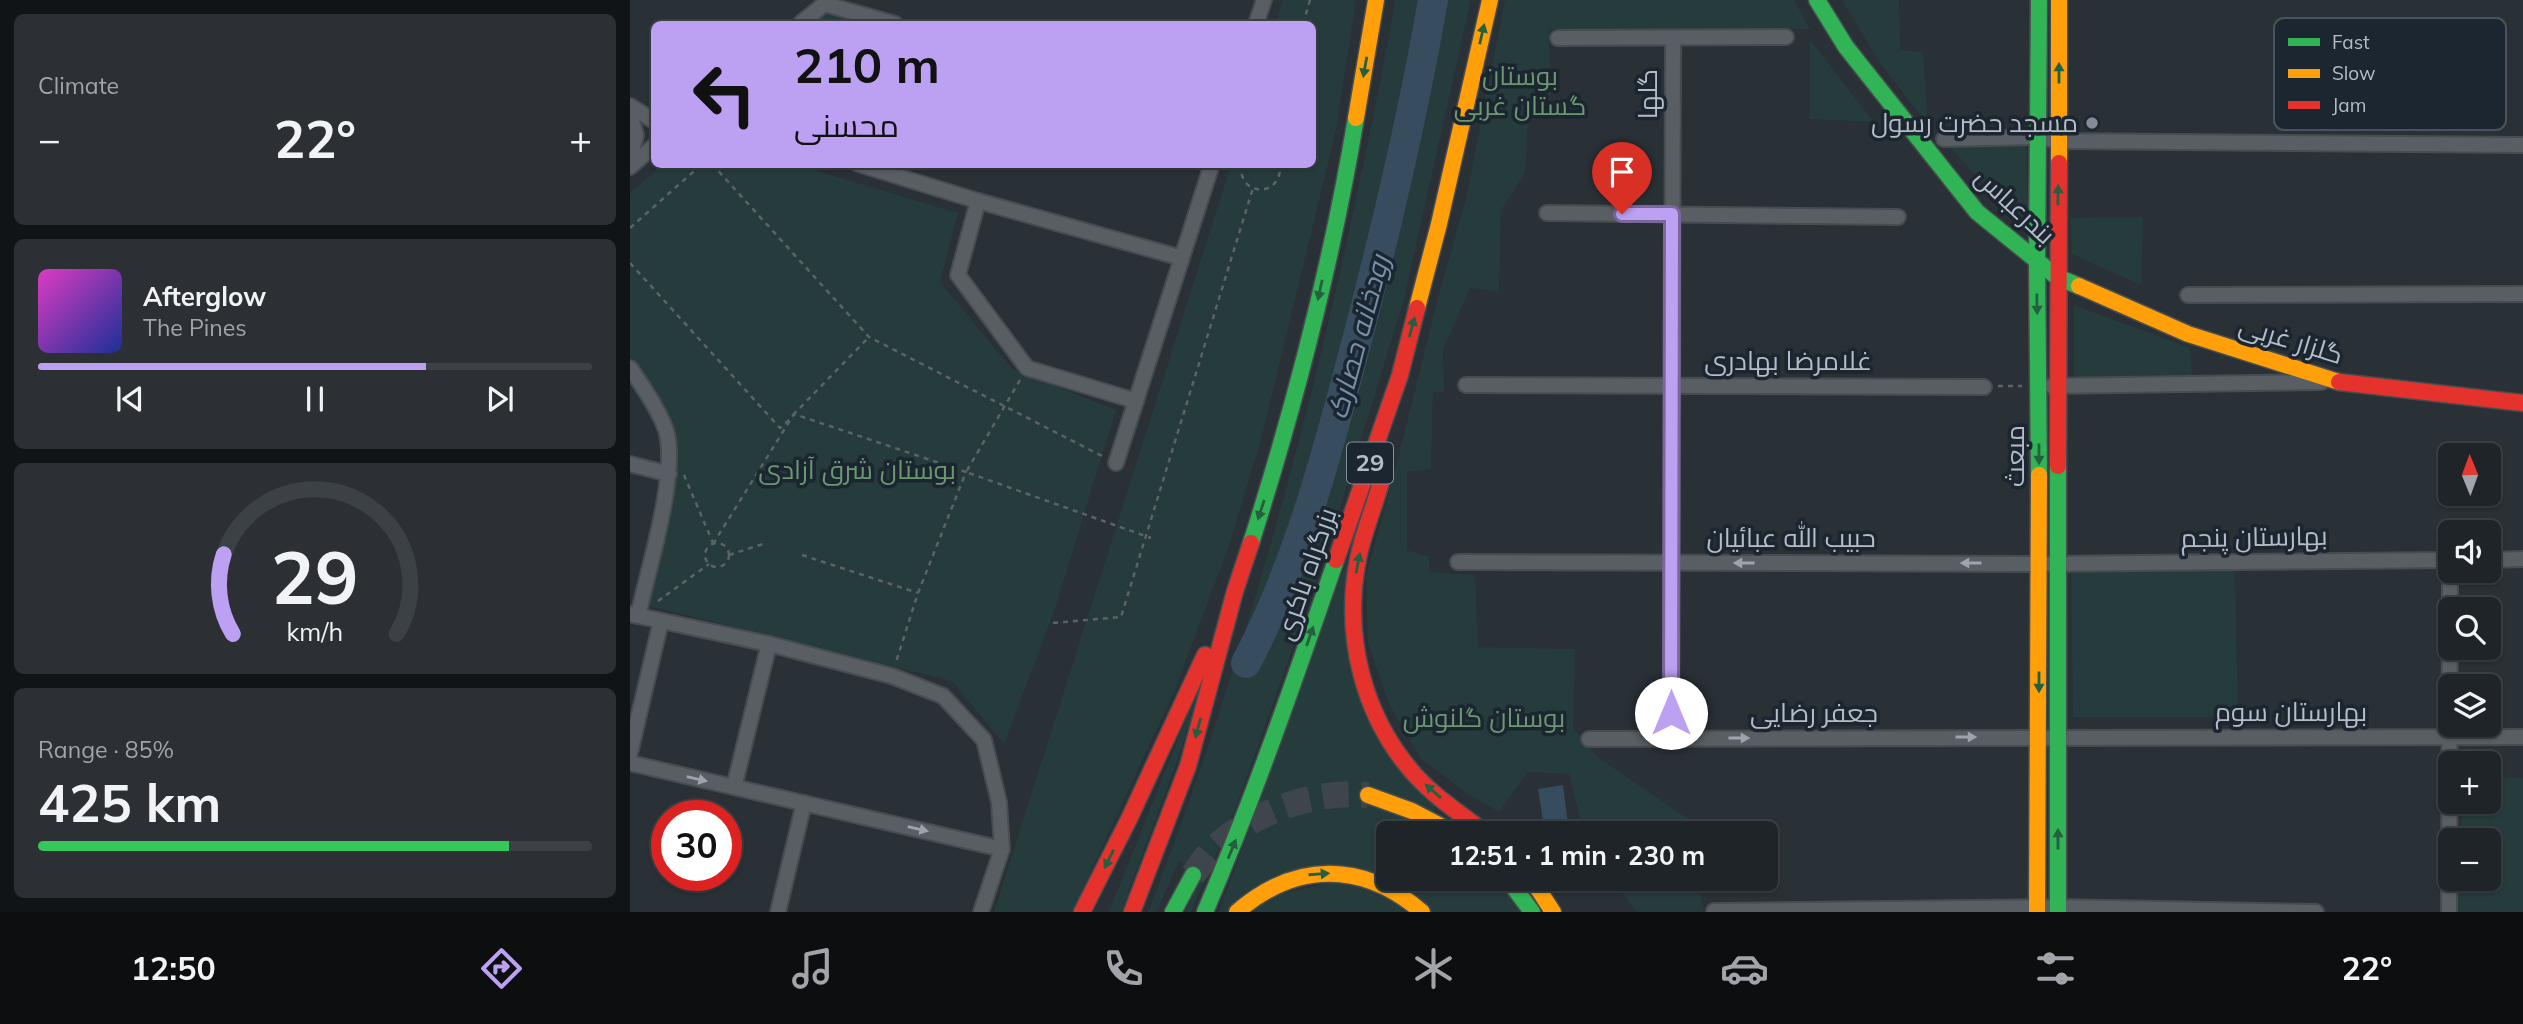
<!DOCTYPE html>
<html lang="en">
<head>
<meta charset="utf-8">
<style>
	:root { --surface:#1f2428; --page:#2c3034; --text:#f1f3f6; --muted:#a1a4a8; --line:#3c4145; --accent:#bca0f2 }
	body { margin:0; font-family:Mulish,Cairo,sans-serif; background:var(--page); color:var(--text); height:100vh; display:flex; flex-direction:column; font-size:26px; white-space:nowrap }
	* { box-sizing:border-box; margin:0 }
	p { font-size:23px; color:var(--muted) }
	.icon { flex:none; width:38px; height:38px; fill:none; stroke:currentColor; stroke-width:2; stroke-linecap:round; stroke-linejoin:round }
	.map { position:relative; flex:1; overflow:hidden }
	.sheet { display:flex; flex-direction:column; gap:14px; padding:14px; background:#111416; width:630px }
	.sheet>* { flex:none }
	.banner { position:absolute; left:21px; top:21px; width:665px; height:147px; border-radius:10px; box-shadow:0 2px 5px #0004,0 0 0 2px var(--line); background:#bca0f2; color:#111; overflow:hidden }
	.needle { width:46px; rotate:359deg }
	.controls { position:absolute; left:1808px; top:443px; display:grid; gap:14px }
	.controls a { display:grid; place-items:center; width:63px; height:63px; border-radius:10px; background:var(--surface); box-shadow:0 2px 5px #0004,0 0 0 2px var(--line); font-size:35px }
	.speed { position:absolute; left:21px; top:800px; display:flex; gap:14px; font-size:35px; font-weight:700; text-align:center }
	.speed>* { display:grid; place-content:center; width:91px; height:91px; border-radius:50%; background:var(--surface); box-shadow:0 2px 5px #0004,0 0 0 2px var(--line); line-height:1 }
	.speed .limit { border:10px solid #d22; background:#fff; color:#111 }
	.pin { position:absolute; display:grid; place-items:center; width:60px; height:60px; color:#fff; margin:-72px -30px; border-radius:50% 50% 50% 0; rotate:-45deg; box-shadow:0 0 7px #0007 }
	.pin .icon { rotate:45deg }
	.me { position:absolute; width:77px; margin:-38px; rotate:0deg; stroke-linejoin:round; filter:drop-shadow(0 0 5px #0008) }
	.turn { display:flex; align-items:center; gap:24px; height:147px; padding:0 28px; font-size:32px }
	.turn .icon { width:91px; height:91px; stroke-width:2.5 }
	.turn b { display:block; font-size:49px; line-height:60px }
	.big { font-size:52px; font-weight:700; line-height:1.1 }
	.sheet .card { flex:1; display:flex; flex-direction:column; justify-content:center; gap:10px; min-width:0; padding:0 24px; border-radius:10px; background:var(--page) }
	.sheet .dial { align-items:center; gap:0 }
	.dial svg { height:182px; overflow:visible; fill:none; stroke:var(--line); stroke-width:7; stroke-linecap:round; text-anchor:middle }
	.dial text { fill:var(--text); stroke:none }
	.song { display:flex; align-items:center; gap:21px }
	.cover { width:84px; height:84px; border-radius:10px; background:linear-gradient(135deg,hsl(310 70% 55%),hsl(230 70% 35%)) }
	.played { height:7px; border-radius:4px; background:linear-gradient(90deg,var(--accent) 70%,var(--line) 70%) }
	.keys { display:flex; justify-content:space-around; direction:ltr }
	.heat { display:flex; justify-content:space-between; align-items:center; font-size:38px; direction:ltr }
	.charge { height:10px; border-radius:5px; background:linear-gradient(90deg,#34c759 85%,var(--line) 0) }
	.trip { position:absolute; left:746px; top:821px; width:402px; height:70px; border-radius:10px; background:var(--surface); box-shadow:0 2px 5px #0004,0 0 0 2px var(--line); font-weight:700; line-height:70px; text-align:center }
	.tab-bar { display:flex; height:112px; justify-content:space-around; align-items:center; background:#0c0e10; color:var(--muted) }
	.tab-bar .icon { width:49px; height:49px }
	.tab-bar .selected { color:var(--accent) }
	.tab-bar b { font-size:32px; color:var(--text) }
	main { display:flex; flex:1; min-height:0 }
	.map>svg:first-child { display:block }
	.green { fill:#263b3c }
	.water { fill:#384c5f }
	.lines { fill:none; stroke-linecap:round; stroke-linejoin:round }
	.river { stroke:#384c5f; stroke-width:30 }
	.highway-tunnel { stroke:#3e454c; stroke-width:26; stroke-dasharray:26 13; stroke-linecap:butt }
	.street-casing { stroke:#474c50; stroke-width:18 }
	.fast-casing { stroke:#474c50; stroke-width:19 }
	.slow-casing { stroke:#474c50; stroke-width:19 }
	.jam-casing { stroke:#474c50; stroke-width:19 }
	.path { stroke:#5d6267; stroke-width:2.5; stroke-dasharray:5 5; stroke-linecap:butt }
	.street { stroke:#585e63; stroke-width:14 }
	.fast { stroke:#30b455; stroke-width:16 }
	.slow { stroke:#ff9f0a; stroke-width:16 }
	.jam { stroke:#e5322d; stroke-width:16 }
	.oneway { fill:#245f3f }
	.oneway2 { fill:#9ca4ae }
	.route-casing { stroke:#7a689d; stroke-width:18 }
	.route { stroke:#bca0f2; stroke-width:12 }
	.poi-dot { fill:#838b94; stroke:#1c2630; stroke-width:2.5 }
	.labels { text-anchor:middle; stroke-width:7; stroke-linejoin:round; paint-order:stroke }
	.shield { fill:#1c2630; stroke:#868f9a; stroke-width:2 }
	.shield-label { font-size:24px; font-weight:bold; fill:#b3bcc7 }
	.park-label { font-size:26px; fill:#6b9771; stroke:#1c2630 }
	.street-label { font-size:26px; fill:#b3bcc7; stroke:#1c2630 }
	.poi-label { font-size:26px; fill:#b3bcc7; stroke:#1c2630; text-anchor:end }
	.water-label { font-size:28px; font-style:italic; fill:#7490a9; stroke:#1c2630 }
	.key { fill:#1c2630; stroke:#49535d; stroke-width:2 }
	.key-label { font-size:19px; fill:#b3bcc7 }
</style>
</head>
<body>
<main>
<section class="sheet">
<div class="card"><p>Climate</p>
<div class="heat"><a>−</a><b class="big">22°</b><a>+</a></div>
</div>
<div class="card">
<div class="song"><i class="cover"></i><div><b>Afterglow</b><p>The Pines</p></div></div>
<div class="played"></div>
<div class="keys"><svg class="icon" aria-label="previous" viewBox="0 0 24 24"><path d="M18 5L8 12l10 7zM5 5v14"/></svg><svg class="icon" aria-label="pause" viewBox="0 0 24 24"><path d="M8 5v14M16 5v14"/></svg><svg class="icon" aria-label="next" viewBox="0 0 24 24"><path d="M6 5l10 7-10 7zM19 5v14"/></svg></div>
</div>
<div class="card dial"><svg viewBox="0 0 100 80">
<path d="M14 69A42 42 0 1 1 86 69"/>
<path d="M14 69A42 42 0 0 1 10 34" stroke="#bca0f2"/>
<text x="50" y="56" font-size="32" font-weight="700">29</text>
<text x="50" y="72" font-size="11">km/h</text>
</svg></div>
<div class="card"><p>Range · 85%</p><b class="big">425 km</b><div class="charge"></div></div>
</section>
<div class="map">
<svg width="1893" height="912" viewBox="0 0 1893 912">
	<rect width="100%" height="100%" fill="#293036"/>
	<!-- green -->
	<g class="green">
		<polygon points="653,0 726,0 706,130 631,440 599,546 544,692 442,912 364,912 601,165 682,164 682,24 645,24"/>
		<path d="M765,0H841L773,303L693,563L606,807L561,912H555L574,873L549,861L527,912H518C605,687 671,454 722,218C737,145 753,73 765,0Z"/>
		<polygon points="875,0 1164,0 1180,29 919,29 921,116 898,121 895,173 871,210 869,292 840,288 813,349 814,393 803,392 801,469 777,472 777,550 799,557 799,572 845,575 848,647 945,649 943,728 969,758 1064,823 1064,833 954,833 939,774 898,772 869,812 841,796 790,758 759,704 738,644 736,576 766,467 809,294 836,199"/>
		<polygon points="1212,0 1269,0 1270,50 1293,53 1298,125 1250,63"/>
		<polygon points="193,12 224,23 223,24 178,24"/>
		<polygon points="1180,40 1244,122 1180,119"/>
		<polygon points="1396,144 1399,227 1391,224 1320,147"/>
		<polygon points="33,165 167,165 328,213 310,282 382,369 486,410 424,612 374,744 322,681 15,605 45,473 28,431 0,384 0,193"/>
		<polygon points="1513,217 1511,285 1442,254 1440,218"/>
		<polygon points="1444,305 1560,348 1562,375 1444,378"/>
		<polygon points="746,481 717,642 804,803 808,833 758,833 758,878 869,879 895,912 801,912 722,868 598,912 589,912"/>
		<polygon points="1441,571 1605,571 1608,717 1443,717"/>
		<polygon points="588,639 546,764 491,912 479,912"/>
		<polygon points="1859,777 1893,778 1893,912 1827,912 1829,879 1858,878 1858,840 1831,840 1832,802 1858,802"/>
		<polygon points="716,879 784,912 615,912 633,898"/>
		<polygon points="982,879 1067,879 1074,912 1007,912"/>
	</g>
	<!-- water -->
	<polygon class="water" points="933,785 939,833 915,833 908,789"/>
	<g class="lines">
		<!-- river -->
		<path class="river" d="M616,663C666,568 694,465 721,363C753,243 782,122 803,0"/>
		<!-- highway-tunnel -->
		<path class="highway-tunnel" d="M563,875C569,867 575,857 583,849C624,812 682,790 738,795"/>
		<!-- street casing -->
		<g class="street-casing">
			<g id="street">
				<polyline points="195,4 265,24"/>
				<polyline points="170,24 199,0"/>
				<polyline points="626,24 634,0"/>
				<polyline points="928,38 1156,37"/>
				<polyline points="0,106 24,121"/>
				<polyline points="0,114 6,135 0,159"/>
				<polyline points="1314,139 1409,137 1429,141 1893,145"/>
				<polyline points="228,164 348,201 552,258"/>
				<polyline points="0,167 24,146"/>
				<polyline points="348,201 328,275 397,368 506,401"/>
				<polyline points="917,213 1268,217"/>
				<polyline points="1558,295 1893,294"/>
				<path d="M0,368C12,385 32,414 37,434C47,479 18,569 8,616"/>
				<polyline points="836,385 1354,387"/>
				<polyline points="1422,386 1692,382"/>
				<polyline points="486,463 582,164"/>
				<polyline points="0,464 39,474"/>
				<polyline points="1858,560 1893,559"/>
				<polyline points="828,562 1409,564 1820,560"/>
				<polyline points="0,614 139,644 262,676 313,696 354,740 369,802 372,849 351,912"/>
				<polyline points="959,739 1893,737"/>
				<polyline points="1041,739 1043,38"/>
				<polyline points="0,753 31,621"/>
				<polyline points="0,763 372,849"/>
				<polyline points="104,787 139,644"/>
				<polyline points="1084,911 1428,907 1686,912"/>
				<polyline points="148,912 174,803"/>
				<polyline points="1819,912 1820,560"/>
			</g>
		</g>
		<!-- fast casing -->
		<g class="fast-casing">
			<g id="fast">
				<polyline points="1187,0 1216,47 1347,212 1427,277 1449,286"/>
				<polyline points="1409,475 1407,262 1409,0"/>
				<path d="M621,543C665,405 702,261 726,118"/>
				<polyline points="877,878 902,912"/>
				<polyline points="543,912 563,875"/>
				<path d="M575,912C624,797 665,679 706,560"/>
				<polyline points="1428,912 1428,466"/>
			</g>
		</g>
		<!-- slow casing -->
		<g class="slow-casing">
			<g id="slow">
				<polyline points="726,118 746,0"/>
				<polyline points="1429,163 1429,0"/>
				<polyline points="1449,286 1558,334 1709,382"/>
				<polyline points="787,308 809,224 860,0"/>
				<polyline points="738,795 782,811 824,833"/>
				<polyline points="901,878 923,912"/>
				<path d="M607,912C666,861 733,861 792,912"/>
				<polyline points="1407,912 1409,475"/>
			</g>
		</g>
		<!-- jam casing -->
		<g class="jam-casing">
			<g id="jam">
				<polyline points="1709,382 1893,403"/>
				<polyline points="1428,466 1429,163"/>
				<path d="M751,482C744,508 733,533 728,559C713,636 733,717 785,775C806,798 832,815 856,833"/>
				<polyline points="706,560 770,375 787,308"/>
				<polyline points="452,912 499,819 575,655"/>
				<polyline points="502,912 558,766 605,591 621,543"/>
			</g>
		</g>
		<!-- path -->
		<g class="path">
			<polyline points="673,24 680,0"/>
			<polyline points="82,164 239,337 474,457"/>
			<path d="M611,164C608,198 653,198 650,164"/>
			<polyline points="0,228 72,164"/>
			<polyline points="0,263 150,428 159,420"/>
			<polyline points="390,380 336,472 521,538"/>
			<polyline points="1368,386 1392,386"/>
			<polyline points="163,415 239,337"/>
			<polyline points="54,475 83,543"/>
			<circle cx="87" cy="555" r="12"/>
			<polyline points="83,544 164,414 336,472 288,593 266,662"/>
			<polyline points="99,555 133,544"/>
			<polyline points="172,555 288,593"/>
			<polyline points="28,601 79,564"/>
			<polyline points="423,623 491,617 623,188"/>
		</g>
		<!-- street -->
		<use href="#street" class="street"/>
		<!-- fast -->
		<use href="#fast" class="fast"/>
		<!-- slow -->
		<use href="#slow" class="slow"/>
		<!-- jam -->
		<use href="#jam" class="jam"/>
	</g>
	<!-- one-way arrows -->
	<defs><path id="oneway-solid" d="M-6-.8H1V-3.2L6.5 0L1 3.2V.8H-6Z" transform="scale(1.75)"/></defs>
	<g class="oneway">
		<use href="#oneway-solid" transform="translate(852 34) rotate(-77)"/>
		<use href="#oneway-solid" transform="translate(735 67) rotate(100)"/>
		<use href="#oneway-solid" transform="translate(1429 73) rotate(-90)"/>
		<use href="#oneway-solid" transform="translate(1428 195) rotate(-89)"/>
		<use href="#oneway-solid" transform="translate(690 290) rotate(102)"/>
		<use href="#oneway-solid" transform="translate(1407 304) rotate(89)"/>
		<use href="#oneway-solid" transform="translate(782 327) rotate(-75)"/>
		<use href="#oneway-solid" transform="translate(1409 454) rotate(90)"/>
		<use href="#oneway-solid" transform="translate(631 510) rotate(108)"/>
		<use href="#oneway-solid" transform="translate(728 563) rotate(-79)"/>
		<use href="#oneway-solid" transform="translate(680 636) rotate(-71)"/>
		<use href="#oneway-solid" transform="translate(1409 682) rotate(90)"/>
		<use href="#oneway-solid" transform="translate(568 728) rotate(105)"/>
		<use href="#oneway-solid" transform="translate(803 791) rotate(-139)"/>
		<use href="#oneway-solid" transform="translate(1428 839) rotate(-90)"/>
		<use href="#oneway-solid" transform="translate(602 849) rotate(-68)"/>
		<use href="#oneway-solid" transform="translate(479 859) rotate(116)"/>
		<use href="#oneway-solid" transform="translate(689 874) rotate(-4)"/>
	</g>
	<g class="oneway2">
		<use href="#oneway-solid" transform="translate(1114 563) rotate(-180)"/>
		<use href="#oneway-solid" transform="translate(1341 563) rotate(-180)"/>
		<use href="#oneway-solid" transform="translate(1336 737)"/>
		<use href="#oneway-solid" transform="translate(1109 738)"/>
		<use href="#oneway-solid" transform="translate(67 779) rotate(13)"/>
		<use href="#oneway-solid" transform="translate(288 829) rotate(13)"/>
	</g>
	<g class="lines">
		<!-- route casing -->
		<g class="route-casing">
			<polyline id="route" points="992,214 1042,214 1041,713"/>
		</g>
		<!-- route -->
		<use href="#route" class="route"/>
	</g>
	<!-- markers -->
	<circle class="poi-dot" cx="1462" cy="123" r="7"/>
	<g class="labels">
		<!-- shield labels -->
		<rect class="shield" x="717" y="442.5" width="46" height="41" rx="5"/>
		<g class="shield-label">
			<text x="740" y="471">29</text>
		</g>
		<!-- park labels -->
		<g class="park-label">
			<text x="890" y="85">بوستان<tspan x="890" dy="30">گستان غربی</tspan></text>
			<text x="227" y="479">بوستان شرق آزادی</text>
			<text x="854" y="727">بوستان گلنوش</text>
		</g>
		<!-- street labels -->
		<g class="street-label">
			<text transform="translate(1018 94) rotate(-90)" y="9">گلها</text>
			<text transform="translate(1385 206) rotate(43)" y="9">بندرعباس</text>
			<text transform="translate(1661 340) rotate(17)" y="9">گلزار غربی</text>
			<text x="1158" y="370">غلامرضا بهادری</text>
			<text transform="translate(1385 456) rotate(-90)" y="9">مبعث</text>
			<text transform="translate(1624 537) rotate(-1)" y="9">بهارستان پنجم</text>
			<text x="1161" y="547">حبیب الله عبائیان</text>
			<text transform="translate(676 574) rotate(-71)" y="9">بزرگراه باکری</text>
			<text x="1661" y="721">بهارستان سوم</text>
			<text x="1184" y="722">جعفر رضایی</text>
		</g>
		<!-- poi labels -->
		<g class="poi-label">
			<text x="1448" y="132">مسجد حضرت رسول</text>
		</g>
		<!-- water labels -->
		<g class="water-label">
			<text transform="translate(728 337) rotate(-75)" y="10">رودخانه حصارک</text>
		</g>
	</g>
	<!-- legend -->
	<rect x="1644" y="18" width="232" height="112" rx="10" class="key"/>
	<rect x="1658" y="38" width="32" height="8" fill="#30b455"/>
	<rect x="1658" y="69" width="32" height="9" fill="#ff9f0a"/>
	<rect x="1658" y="101" width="32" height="8" fill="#e5322d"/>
	<g class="key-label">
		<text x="1702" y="49">Fast</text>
		<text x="1702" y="80">Slow</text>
		<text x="1702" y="112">Jam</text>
	</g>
</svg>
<div class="controls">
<a><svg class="needle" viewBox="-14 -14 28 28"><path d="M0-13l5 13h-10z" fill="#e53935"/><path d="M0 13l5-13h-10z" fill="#a1a4a8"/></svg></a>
<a><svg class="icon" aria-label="sound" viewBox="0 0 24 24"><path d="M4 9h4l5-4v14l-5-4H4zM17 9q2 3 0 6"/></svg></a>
<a><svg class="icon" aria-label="search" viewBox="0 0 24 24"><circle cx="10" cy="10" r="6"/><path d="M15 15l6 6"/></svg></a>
<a><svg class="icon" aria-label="layers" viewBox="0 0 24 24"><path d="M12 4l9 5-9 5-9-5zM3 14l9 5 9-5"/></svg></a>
<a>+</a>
<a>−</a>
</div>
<div class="speed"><div class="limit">30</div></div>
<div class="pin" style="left:992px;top:214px;background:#d93025"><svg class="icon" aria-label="arrive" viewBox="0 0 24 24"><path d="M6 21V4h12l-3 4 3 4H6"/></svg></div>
<svg class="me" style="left:1041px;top:713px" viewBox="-20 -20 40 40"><circle r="19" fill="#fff"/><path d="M0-13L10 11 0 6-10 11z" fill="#bca0f2"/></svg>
<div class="trip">12:51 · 1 min · 230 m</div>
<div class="banner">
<div class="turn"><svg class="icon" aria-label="left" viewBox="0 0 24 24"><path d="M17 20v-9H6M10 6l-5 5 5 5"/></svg><div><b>210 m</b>محسنی</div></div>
</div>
</div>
</main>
<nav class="tab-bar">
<b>12:50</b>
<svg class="icon selected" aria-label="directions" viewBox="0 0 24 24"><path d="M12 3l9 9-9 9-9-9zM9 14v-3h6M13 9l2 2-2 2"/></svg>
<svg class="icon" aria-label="music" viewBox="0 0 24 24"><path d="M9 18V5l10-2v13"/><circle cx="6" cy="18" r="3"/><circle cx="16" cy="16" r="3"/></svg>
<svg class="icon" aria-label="phone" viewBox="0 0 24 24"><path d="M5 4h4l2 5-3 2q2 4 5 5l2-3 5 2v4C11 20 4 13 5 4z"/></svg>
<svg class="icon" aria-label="climate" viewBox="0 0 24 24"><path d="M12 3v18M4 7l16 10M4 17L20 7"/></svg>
<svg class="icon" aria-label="car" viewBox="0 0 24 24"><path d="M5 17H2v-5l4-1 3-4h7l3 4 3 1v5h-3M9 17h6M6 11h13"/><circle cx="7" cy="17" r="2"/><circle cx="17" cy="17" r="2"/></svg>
<svg class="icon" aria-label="filters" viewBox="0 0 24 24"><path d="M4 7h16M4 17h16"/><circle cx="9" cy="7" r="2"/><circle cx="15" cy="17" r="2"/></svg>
<b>22°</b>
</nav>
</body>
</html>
